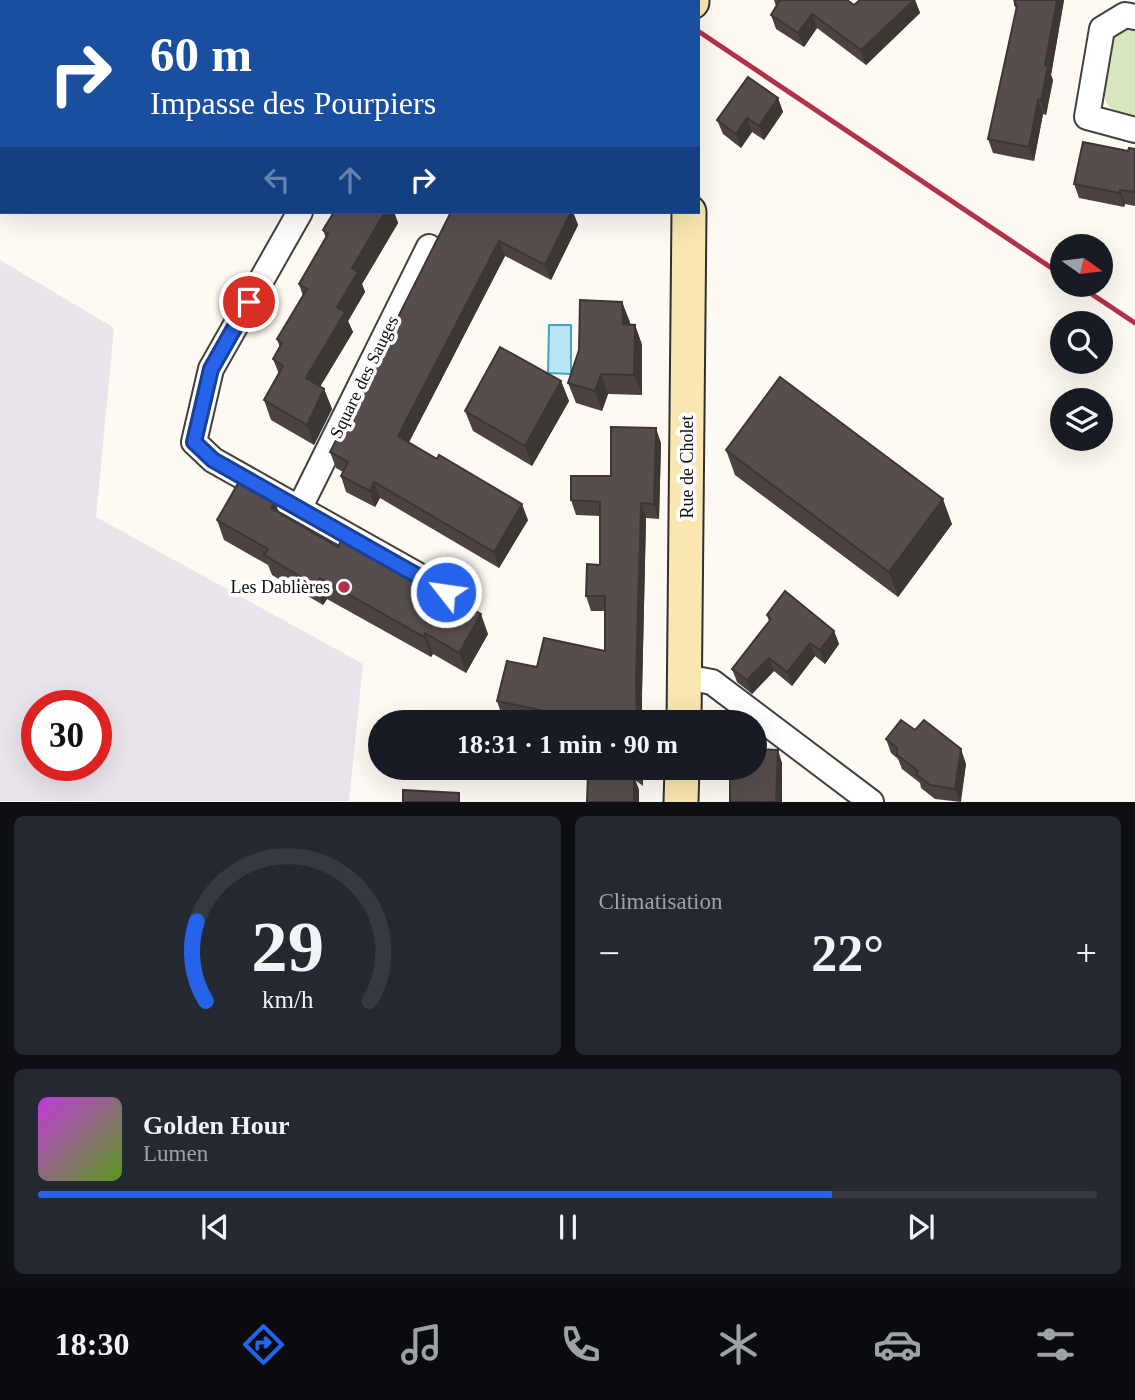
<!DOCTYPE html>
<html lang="fr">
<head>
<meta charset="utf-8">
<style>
	:root { --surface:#171b24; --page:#242831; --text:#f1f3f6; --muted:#9ea1a6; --line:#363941; --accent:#2563eb }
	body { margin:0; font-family:Georgia,serif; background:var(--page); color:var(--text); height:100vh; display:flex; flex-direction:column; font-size:26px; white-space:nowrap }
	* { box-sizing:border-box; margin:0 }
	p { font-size:23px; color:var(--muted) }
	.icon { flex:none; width:38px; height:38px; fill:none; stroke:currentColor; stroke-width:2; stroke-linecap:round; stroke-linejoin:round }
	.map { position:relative; height:802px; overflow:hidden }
	.drawer { display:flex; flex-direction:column; gap:14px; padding:14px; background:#0d0f14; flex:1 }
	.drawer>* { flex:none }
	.top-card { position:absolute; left:0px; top:0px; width:700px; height:214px; box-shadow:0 7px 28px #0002; background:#1a4fa0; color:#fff; overflow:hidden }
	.needle { width:46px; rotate:104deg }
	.buttons { position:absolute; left:1050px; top:234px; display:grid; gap:14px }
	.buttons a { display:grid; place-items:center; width:63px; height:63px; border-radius:50%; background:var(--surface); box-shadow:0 7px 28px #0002; font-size:35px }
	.speed { position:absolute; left:21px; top:690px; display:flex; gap:14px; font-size:35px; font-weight:700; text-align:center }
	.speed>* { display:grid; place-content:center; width:91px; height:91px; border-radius:50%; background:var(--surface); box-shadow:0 7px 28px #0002; line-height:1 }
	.speed .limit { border:10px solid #d22; background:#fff; color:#111 }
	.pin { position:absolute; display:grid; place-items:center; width:60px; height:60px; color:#fff; margin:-30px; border:4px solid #fff; border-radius:50%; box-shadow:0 2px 7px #0007 }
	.me { position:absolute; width:77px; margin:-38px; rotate:300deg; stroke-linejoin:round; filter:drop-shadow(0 0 5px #0008) }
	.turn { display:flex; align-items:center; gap:24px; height:147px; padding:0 35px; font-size:32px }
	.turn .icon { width:91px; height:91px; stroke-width:2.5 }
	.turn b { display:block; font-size:49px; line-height:60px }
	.lanes { display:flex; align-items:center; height:66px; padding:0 35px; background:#0003; justify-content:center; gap:35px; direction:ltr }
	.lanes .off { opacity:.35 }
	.big { font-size:52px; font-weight:700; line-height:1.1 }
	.drawer .widget { flex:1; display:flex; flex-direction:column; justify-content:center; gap:10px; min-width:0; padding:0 24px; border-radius:10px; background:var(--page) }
	.drawer .dial { align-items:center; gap:0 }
	.dial svg { height:182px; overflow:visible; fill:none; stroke:var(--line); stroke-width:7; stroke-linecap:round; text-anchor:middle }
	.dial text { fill:var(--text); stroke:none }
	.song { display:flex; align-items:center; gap:21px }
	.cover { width:84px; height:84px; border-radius:10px; background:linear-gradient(135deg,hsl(290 70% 55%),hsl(90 70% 35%)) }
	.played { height:7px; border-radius:4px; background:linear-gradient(90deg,var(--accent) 75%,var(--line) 75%) }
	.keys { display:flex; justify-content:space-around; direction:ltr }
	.heat { display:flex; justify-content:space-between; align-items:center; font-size:38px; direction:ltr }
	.drawer .tiles { flex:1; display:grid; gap:14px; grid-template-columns:1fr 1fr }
	.widget:last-child { grid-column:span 2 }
	.trip { position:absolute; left:368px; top:710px; width:399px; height:70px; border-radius:35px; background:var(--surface); box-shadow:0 7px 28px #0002; font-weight:700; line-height:70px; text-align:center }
	.menu { display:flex; height:112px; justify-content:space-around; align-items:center; background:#090b0e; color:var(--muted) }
	.menu .icon { width:49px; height:49px }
	.menu .current { color:var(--accent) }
	.menu b { font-size:32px; color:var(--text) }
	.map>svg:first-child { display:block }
	.industrial { fill:#eae4ec; fill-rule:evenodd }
	.green { fill:#d8e6bd }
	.water { fill:#b9e5f2; stroke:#46a3c3; stroke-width:2 }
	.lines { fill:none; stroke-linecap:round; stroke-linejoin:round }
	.minor-casing { stroke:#414141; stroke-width:28 }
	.secondary-casing { stroke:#303030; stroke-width:37 }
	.minor { stroke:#fff; stroke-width:24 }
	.secondary { stroke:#f9e6b1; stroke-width:33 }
	.rail { stroke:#b4314a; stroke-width:5 }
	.wall { fill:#4a4341 }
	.shaded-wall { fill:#3c3735 }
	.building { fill:#564e4c; stroke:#3c3735; stroke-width:2 }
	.route-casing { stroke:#184099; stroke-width:18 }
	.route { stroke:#2563eb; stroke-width:12 }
	.poi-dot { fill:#b4314a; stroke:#fff; stroke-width:2.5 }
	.labels { text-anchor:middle; stroke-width:7; stroke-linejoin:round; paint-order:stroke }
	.street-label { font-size:18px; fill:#0e0e0e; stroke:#fff }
	.poi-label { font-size:18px; fill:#0e0e0e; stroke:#fff; text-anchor:end }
</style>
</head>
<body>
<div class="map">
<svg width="1135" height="802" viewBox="0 0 1135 802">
	<rect width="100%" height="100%" fill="#fef9f1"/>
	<!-- industrial -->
	<path class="industrial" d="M0,260L114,328L96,517L363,664L349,801H0ZM37,705H96V765H37Z"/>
	<!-- green -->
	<path class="green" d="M1130,28L1135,29V116C1130,115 1123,115 1118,112C1092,102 1108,63 1111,43L1114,35Z"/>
	<!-- water -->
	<polygon class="water" points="549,325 571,325 571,374 548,373"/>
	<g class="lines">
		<!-- minor casing -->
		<g class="minor-casing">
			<g id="minor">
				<polyline points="589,0 592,2"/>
				<polyline points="413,2 414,0"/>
				<polyline points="1135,17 1125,15 1102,29 1087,117 1135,130"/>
				<polyline points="300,212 211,369 194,442 213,460 446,591"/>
				<polyline points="300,507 429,247"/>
				<polyline points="685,677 712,682 871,802"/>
			</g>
		</g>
		<!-- secondary casing -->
		<g class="secondary-casing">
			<g id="secondary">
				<polyline points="692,2 692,0"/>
				<polyline points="684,723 689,212"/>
				<polyline points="681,802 682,768"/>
			</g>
		</g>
		<!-- minor -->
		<use href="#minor" class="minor"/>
		<!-- secondary -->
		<use href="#secondary" class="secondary"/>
		<!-- rail -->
		<g class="rail">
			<polyline points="653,0 655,2"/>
			<polyline points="698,31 1062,275"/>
			<polyline points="1078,285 1135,323"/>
		</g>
	</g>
	<!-- wall -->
	<g class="wall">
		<polygon points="774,0 847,0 854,5 860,0 915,0 920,13 866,65 817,28 804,47 776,29 771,15 776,6"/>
		<polygon points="1013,0 1064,0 1051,75 1053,80 1046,115 1043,114 1034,161 993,153 988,139 1016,9"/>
		<polygon points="778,98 783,112 764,140 752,132 741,148 723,134 717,120"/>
		<polygon points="1135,149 1135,206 1125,204 1124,207 1079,198 1074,184 1128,151"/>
		<polygon points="334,212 394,212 398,223 362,284 365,292 348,321 353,332 320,387 324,389 332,409 314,445 271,420 264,400 279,374 273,359 280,348 277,339 303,296 299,284 326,238 323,230"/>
		<polygon points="451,212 573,212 578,225 551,280 505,256 409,442 528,520 499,568 380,498 375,507 346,492 341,476 343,472 336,468 330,452"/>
		<polygon points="622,302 630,324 635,325 642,345 642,395 608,394 602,411 576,403 568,383"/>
		<polygon points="561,381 569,401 532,466 473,431 465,411"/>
		<polygon points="661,443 659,519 646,518 642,693 642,723 536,723 502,716 497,701 537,667 605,651 605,611 591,611 586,596 600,565 600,516 576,515 571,500 611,476"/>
		<polygon points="726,450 952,524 898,597 735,475"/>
		<polygon points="279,512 488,634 466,673 433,654 431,657 327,599 323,605 272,575 268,565 224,540 217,520"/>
		<polygon points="767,615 834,631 839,644 825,664 815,656 792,686 774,671 752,694 737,682 732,669 769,621"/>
		<polygon points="915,730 966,764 961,802 935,799 921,788 920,783 902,769 898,759 891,753 886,739"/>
		<polygon points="618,768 643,768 643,786 635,780 639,790 629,776"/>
	</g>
	<!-- shaded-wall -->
	<g class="shaded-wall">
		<polygon points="914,0 915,0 920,13 866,65 861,50"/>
		<polygon points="1057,0 1064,0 1051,75 1053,80 1046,115 1041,101 1045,65"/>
		<polygon points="812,14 817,28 804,47 798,33"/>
		<polygon points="778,98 783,112 764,140 759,126"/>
		<polygon points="1038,100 1043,114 1034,161 1029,147"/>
		<polygon points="747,118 752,132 741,148 736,134"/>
		<polygon points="1120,190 1125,204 1124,207 1119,193"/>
		<polygon points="385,212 394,212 398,223 362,284 365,292 348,321 353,332 313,398 306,378 337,307 352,268"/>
		<polygon points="565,212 573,212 578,225 551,280 545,265"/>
		<polygon points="499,241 505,256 404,452 398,436"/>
		<polygon points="622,302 630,322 630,344 623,324"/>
		<polygon points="635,325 642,345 642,395 634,375"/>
		<polygon points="601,374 608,394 602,411 595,391"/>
		<polygon points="561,381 569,401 532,466 525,446"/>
		<polygon points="324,389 332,409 314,445 307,425"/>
		<polygon points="656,428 661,443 659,519 654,504"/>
		<polygon points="374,482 380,498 375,507 370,491"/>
		<polygon points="943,499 952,524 898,597 889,572"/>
		<polygon points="275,501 282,522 271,508"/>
		<polygon points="641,503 646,518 642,693 642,723 637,723 636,678"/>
		<polygon points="522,504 528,520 499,568 494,552"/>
		<polygon points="320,578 327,599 323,605 315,585"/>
		<polygon points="481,614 488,634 466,673 459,653"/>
		<polygon points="834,631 839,644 825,664 820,650"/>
		<polygon points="425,633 433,654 431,657 424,637"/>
		<polygon points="810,643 815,656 792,686 787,672"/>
		<polygon points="769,658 774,671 752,694 747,680"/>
		<polygon points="961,749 966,764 960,802 955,789"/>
		<polygon points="778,750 782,763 782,802 776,802"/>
		<polygon points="638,768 643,768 643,786 638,771"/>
		<polygon points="634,776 639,790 639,802 634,802"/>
	</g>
	<!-- building -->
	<g class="building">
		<polygon points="422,0 515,0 518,2 421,2"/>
		<polygon points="780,0 847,0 854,5 860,0 914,0 861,50 812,14 798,33 771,15"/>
		<polygon points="1015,0 1057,0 1045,65 1048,66 1041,101 1038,100 1029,147 988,139 1017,6 1015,5"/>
		<polygon points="748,77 778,98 759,126 747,118 736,134 717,120"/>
		<polygon points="1083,142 1128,151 1129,148 1135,149 1135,192 1120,190 1119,193 1074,184"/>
		<polygon points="334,212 385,212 352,268 358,272 337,307 345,312 306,378 324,389 307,425 264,400 283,366 273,359 282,343 277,339 307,289 299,284 328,234 323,230"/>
		<polygon points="451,212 571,212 545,265 499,241 398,436 437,459 439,455 522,504 494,552 374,482 370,491 341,476 348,462 330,452"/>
		<polygon points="580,300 622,302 623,324 635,325 634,375 601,374 595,391 568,383 579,350"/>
		<polygon points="500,347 561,381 525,446 465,411"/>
		<polygon points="780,377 943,499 889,572 726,450"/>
		<polygon points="611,427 656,428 654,504 641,503 636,678 637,723 586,723 586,720 497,701 507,661 537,667 544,638 605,651 605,596 586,596 587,564 600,565 600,502 571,500 571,476 611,476"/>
		<polygon points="240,480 275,501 271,508 338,547 342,539 444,599 447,594 481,614 459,653 425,633 424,637 320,578 315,585 264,555 268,549 217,520"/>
		<polygon points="785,591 834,631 820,650 810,643 787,672 769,658 747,680 732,669 771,619 767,615"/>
		<polygon points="901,720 915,730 924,720 961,749 955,789 930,785 916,774 918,771 897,755 897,748 886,739"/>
		<polygon points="754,749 778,750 776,802 730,802 730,768 754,768"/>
		<polygon points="588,773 634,776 634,802 587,802"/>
		<polygon points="403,790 459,793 459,802 403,802"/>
	</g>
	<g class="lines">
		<!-- route casing -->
		<g class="route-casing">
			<polyline id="route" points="249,302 211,369 194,442 213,460 446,592"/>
		</g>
		<!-- route -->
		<use href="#route" class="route"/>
	</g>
	<!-- markers -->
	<circle class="poi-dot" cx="344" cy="587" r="7"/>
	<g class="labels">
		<!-- street labels -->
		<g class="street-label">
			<text transform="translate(364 377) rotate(-64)" y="6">Square des Sauges</text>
			<text transform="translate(687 467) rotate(-90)" y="6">Rue de Cholet</text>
		</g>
		<!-- poi labels -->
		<g class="poi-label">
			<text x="330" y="593">Les Dablières</text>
		</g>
	</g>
</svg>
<div class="buttons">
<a><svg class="needle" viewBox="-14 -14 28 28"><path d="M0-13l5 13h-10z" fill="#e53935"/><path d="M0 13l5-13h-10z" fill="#9ea1a6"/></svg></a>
<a><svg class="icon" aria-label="search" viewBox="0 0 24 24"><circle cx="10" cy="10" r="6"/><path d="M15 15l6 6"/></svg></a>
<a><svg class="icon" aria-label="layers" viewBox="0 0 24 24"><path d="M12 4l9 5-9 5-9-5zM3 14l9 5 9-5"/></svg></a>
</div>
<div class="speed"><div class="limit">30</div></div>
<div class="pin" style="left:249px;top:302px;background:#d93025"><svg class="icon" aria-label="arrive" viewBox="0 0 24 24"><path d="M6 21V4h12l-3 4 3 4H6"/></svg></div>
<svg class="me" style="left:446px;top:592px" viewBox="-20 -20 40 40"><circle r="17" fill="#2563eb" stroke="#fff" stroke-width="3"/><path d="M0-11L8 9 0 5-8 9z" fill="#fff"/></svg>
<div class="trip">18:31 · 1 min · 90 m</div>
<div class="top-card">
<div class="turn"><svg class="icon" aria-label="right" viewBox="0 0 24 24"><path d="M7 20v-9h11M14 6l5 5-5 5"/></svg><div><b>60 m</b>Impasse des Pourpiers</div></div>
<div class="lanes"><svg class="icon off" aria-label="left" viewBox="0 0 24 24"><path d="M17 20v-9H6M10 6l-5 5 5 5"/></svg><svg class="icon off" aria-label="ahead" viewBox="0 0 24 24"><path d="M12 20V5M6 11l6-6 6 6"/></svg><svg class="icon" aria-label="right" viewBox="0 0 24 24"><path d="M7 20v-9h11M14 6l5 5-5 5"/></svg></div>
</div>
</div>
<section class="drawer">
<div class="tiles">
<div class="widget dial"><svg viewBox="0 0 100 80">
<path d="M14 69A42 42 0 1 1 86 69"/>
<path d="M14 69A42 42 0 0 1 10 34" stroke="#2563eb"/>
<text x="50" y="56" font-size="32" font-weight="700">29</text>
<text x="50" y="72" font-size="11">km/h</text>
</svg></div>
<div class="widget"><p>Climatisation</p>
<div class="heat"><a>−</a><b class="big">22°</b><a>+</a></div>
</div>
<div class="widget">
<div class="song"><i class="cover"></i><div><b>Golden Hour</b><p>Lumen</p></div></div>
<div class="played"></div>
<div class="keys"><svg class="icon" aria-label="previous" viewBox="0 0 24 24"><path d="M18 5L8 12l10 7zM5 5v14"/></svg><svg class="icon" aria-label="pause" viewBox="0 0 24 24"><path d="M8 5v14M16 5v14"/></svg><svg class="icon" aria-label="next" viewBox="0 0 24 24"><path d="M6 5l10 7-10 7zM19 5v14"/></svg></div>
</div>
</div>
</section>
<nav class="menu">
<b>18:30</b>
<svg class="icon current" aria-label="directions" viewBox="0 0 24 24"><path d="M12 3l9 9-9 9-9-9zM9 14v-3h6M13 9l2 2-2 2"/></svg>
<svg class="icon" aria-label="music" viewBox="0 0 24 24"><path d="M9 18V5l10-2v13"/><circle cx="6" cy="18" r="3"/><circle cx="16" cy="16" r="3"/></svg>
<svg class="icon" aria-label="phone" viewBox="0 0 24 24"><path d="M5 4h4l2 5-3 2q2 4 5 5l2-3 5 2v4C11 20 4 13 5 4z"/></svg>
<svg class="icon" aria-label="climate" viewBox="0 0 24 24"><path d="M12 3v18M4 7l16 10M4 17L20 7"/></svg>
<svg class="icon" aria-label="car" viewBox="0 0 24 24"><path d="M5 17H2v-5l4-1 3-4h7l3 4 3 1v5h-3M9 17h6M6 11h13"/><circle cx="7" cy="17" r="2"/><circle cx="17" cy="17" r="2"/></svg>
<svg class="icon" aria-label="filters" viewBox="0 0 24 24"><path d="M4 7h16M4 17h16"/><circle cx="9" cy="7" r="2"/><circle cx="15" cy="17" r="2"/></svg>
</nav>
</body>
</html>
